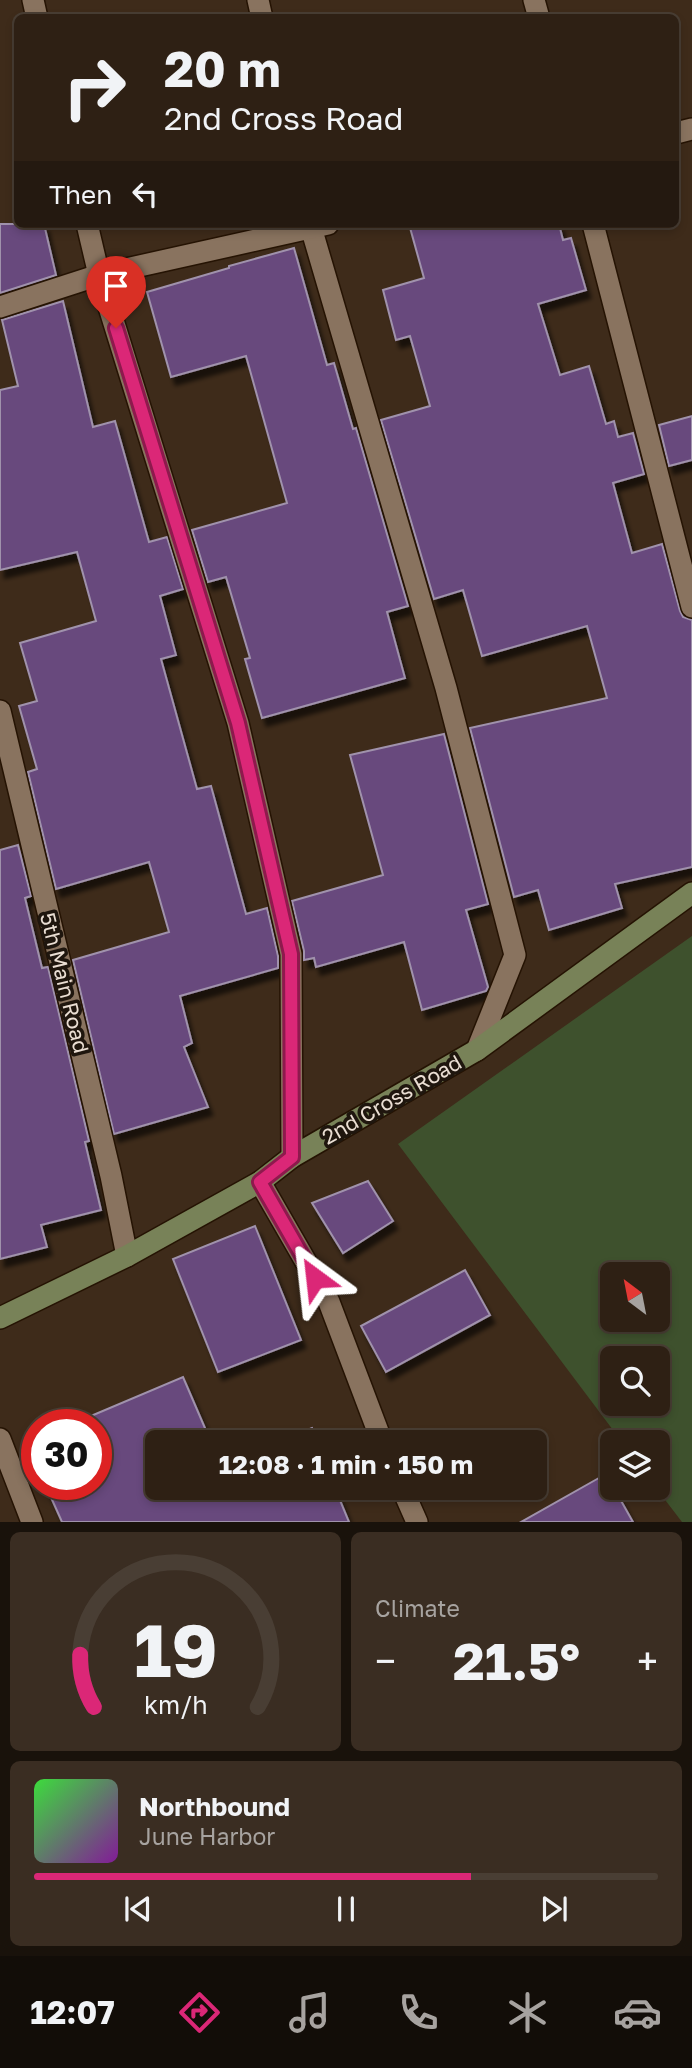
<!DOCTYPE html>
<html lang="en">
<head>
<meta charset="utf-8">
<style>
	:root { --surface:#2e2014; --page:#3a2d22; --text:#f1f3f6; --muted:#a7a3a0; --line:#493e34; --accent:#db2777 }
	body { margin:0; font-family:"Golos Text",sans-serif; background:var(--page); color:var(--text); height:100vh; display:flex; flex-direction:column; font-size:26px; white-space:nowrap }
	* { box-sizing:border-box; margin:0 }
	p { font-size:23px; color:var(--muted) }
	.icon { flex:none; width:38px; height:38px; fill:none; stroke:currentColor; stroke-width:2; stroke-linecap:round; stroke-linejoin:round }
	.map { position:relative; height:1522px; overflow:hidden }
	.details { display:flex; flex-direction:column; gap:10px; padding:10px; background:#19120b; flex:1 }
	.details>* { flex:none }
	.banner { position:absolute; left:14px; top:14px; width:665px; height:214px; border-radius:10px; box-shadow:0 4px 10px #0003,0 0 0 2px var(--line); background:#2e2014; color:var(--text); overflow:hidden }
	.needle { width:46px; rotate:328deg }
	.buttons { position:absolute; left:600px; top:1262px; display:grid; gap:14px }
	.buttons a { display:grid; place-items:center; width:70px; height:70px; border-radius:10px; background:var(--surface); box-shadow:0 4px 10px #0003,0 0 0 2px var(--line); font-size:35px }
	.speed { position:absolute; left:21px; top:1409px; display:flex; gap:14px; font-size:35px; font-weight:700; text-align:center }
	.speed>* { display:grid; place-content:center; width:91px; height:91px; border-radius:50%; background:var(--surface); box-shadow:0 4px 10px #0003,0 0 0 2px var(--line); line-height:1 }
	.speed .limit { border:10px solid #d22; background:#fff; color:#111 }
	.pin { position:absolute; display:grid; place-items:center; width:60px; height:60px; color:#fff; margin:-72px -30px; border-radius:50% 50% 50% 0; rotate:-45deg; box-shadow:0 0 7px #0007 }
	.pin .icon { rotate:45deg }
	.me { position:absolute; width:77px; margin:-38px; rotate:330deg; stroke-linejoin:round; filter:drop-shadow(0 0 5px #0008) }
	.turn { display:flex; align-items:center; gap:24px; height:147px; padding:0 35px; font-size:32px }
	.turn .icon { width:91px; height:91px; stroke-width:2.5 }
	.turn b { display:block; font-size:49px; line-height:60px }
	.then { display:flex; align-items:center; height:66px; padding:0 35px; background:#0003; gap:14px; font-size:26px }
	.big { font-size:52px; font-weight:700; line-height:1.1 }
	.details .widget { flex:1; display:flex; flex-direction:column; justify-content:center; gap:10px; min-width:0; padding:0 24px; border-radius:10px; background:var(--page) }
	.details .dial { align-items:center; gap:0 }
	.dial svg { height:182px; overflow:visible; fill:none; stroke:var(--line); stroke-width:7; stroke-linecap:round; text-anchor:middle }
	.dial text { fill:var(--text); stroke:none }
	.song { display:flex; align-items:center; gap:21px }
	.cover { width:84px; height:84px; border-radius:10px; background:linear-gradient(135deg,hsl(120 70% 55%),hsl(290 70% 35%)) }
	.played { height:7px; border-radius:4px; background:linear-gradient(90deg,var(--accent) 70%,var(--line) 70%) }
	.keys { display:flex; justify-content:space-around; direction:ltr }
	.heat { display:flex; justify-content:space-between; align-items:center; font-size:38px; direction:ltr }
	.details .tiles { flex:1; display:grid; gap:10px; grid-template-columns:1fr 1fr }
	.widget:last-child { grid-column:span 2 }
	.trip { position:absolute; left:145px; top:1430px; width:402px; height:70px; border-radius:10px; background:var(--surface); box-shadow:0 4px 10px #0003,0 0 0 2px var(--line); font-weight:700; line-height:70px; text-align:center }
	.menu { display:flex; height:112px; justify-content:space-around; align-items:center; background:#120d08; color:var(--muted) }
	.menu .icon { width:49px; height:49px }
	.menu .on { color:var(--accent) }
	.menu b { font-size:32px; color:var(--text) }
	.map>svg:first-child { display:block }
	.green { fill:#3e512d; fill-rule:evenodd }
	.building { fill:#67497d; stroke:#a092ac; stroke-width:2; filter:url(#shadow) }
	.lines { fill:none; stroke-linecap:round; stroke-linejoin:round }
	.street-casing { stroke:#251303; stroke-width:24 }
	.secondary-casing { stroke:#251303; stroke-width:24 }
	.street { stroke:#89735f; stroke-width:21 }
	.secondary { stroke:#788258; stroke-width:21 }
	.route-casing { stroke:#8e194d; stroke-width:18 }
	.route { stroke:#db2777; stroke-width:12 }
	.labels { text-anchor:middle; stroke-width:7; stroke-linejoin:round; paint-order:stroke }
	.street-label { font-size:21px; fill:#eaded3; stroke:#1f160e }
</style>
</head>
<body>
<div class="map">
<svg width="692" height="1522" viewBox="0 0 692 1522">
	<defs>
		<filter id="shadow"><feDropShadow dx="4.5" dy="8" stdDeviation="2" flood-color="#0009"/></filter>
	</defs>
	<rect width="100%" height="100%" fill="#3e2b1a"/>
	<!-- green -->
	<path class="green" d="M692,936V1522H682L656,1488H658V1442H622L398,1144ZM612,1274H658V1320H612ZM612,1358H658V1404H612Z"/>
	<!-- building -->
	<g class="building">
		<polygon points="0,224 44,224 56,275 0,293"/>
		<polygon points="409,224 559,224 563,240 571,238 586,290 538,304 560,375 589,366 606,424 614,421 618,437 633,433 644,474 613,483 632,553 662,544 680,611 683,617 692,620 692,867 615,884 622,908 549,930 538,890 514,897 470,728 607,698 587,626 482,656 463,590 434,599 381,420 430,406 410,336 396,340 383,290 424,278"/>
		<polygon points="294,248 327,365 334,363 353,429 356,428 408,606 387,612 405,678 262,718 245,659 250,658 226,577 208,582 192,530 287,503 246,356 171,377 147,292 229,268 229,266"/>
		<polygon points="63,301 93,427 115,421 149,542 167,537 183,589 160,596 176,655 161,659 197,789 211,786 246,914 267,908 278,956 278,968 180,996 192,1043 184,1047 208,1107 114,1134 73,960 169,932 149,862 56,889 28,772 37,769 19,706 37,701 20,643 96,621 77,552 0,570 0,390 18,386 2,320"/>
		<polygon points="692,416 692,460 669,466 659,425"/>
		<polygon points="444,734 488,904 466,910 488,987 486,991 422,1010 404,942 316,967 314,958 304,960 304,951 292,901 383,875 350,755"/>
		<polygon points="18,845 31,896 25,898 42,968 48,967 89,1141 85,1142 101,1210 41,1225 47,1247 0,1259 0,850"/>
		<polygon points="368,1181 393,1221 343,1253 312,1203"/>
		<polygon points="255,1226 301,1340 218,1372 173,1259"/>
		<polygon points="465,1270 490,1315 386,1372 361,1326"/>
		<polygon points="183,1377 211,1442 158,1442 158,1488 335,1488 349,1522 62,1522 45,1484 96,1484 96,1424 72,1424"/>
		<polygon points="312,1428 318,1442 277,1442"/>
		<polygon points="37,1440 37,1464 28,1443"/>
		<polygon points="606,1474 633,1522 521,1522"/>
	</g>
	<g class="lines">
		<!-- street casing -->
		<g class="street-casing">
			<g id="street">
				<polyline points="33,0 37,18"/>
				<polyline points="258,0 262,18"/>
				<polyline points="534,0 539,18"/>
				<polyline points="676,133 692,129"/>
				<polyline points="87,224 99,275 238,723 291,954 292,1157"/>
				<polyline points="310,224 446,688 515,955 477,1050"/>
				<polyline points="593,224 692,607"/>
				<polyline points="0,307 99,275 328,224"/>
				<polyline points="0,711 111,1176 127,1256"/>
				<polyline points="260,1182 329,1302 382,1442"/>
				<polyline points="0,1439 32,1522"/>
				<polyline points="402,1488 417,1522"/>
			</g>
		</g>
		<!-- secondary casing -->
		<g class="secondary-casing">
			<polyline id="secondary" points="0,1318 127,1256 260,1182 292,1157 477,1050 692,893"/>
		</g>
		<!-- street -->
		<use href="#street" class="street"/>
		<!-- secondary -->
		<use href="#secondary" class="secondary"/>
	</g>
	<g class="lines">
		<!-- route casing -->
		<g class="route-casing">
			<polyline id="route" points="116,328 238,723 291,954 292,1157 260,1182 315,1278"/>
		</g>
		<!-- route -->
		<use href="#route" class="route"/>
	</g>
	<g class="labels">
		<!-- street labels -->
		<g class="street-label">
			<text transform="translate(64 983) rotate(76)" y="7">5th Main Road</text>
			<text transform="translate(392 1100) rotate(-30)" y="7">2nd Cross Road</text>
		</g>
	</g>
</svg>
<div class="buttons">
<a><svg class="needle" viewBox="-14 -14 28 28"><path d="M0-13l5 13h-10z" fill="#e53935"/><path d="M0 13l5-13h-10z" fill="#a7a3a0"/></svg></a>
<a><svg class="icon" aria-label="search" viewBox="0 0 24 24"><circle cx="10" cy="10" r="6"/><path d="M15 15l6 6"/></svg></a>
<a><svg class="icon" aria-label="layers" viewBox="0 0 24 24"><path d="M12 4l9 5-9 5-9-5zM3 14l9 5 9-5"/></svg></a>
</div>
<div class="speed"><div class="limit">30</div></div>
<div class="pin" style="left:116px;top:328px;background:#d93025"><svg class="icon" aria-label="arrive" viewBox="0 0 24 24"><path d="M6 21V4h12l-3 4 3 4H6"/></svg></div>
<svg class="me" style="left:315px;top:1278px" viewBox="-20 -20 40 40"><path d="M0-17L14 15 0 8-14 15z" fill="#db2777" stroke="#fff" stroke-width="4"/></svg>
<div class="trip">12:08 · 1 min · 150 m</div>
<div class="banner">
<div class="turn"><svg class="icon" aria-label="right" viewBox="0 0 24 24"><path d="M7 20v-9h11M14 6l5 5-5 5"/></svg><div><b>20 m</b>2nd Cross Road</div></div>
<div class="then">Then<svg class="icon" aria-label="left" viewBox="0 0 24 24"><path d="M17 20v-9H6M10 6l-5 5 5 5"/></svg></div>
</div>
</div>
<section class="details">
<div class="tiles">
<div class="widget dial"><svg viewBox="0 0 100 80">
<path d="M14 69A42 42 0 1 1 86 69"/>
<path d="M14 69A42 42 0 0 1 8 46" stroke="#db2777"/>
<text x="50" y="56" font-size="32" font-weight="700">19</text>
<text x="50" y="72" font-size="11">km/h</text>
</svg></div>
<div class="widget"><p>Climate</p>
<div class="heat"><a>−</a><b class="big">21.5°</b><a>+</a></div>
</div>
<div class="widget">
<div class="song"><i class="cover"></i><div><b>Northbound</b><p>June Harbor</p></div></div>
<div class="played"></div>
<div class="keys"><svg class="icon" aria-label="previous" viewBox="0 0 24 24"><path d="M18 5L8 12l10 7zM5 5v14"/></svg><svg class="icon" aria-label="pause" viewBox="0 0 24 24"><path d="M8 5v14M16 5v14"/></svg><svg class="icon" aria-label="next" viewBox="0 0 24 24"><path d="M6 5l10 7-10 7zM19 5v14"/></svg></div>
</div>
</div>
</section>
<nav class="menu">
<b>12:07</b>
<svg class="icon on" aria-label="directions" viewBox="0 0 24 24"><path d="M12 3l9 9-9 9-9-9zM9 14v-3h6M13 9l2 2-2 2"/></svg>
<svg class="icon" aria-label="music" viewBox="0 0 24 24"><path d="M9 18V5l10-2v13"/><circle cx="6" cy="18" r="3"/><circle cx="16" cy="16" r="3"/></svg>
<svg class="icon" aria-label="phone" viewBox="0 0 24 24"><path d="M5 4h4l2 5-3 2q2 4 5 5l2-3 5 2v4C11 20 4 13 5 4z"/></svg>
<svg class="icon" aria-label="climate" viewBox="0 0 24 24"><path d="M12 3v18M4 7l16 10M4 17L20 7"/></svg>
<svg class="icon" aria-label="car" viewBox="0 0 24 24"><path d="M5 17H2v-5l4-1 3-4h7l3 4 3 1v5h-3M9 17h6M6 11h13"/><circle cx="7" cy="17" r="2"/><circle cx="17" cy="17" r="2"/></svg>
</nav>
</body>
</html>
